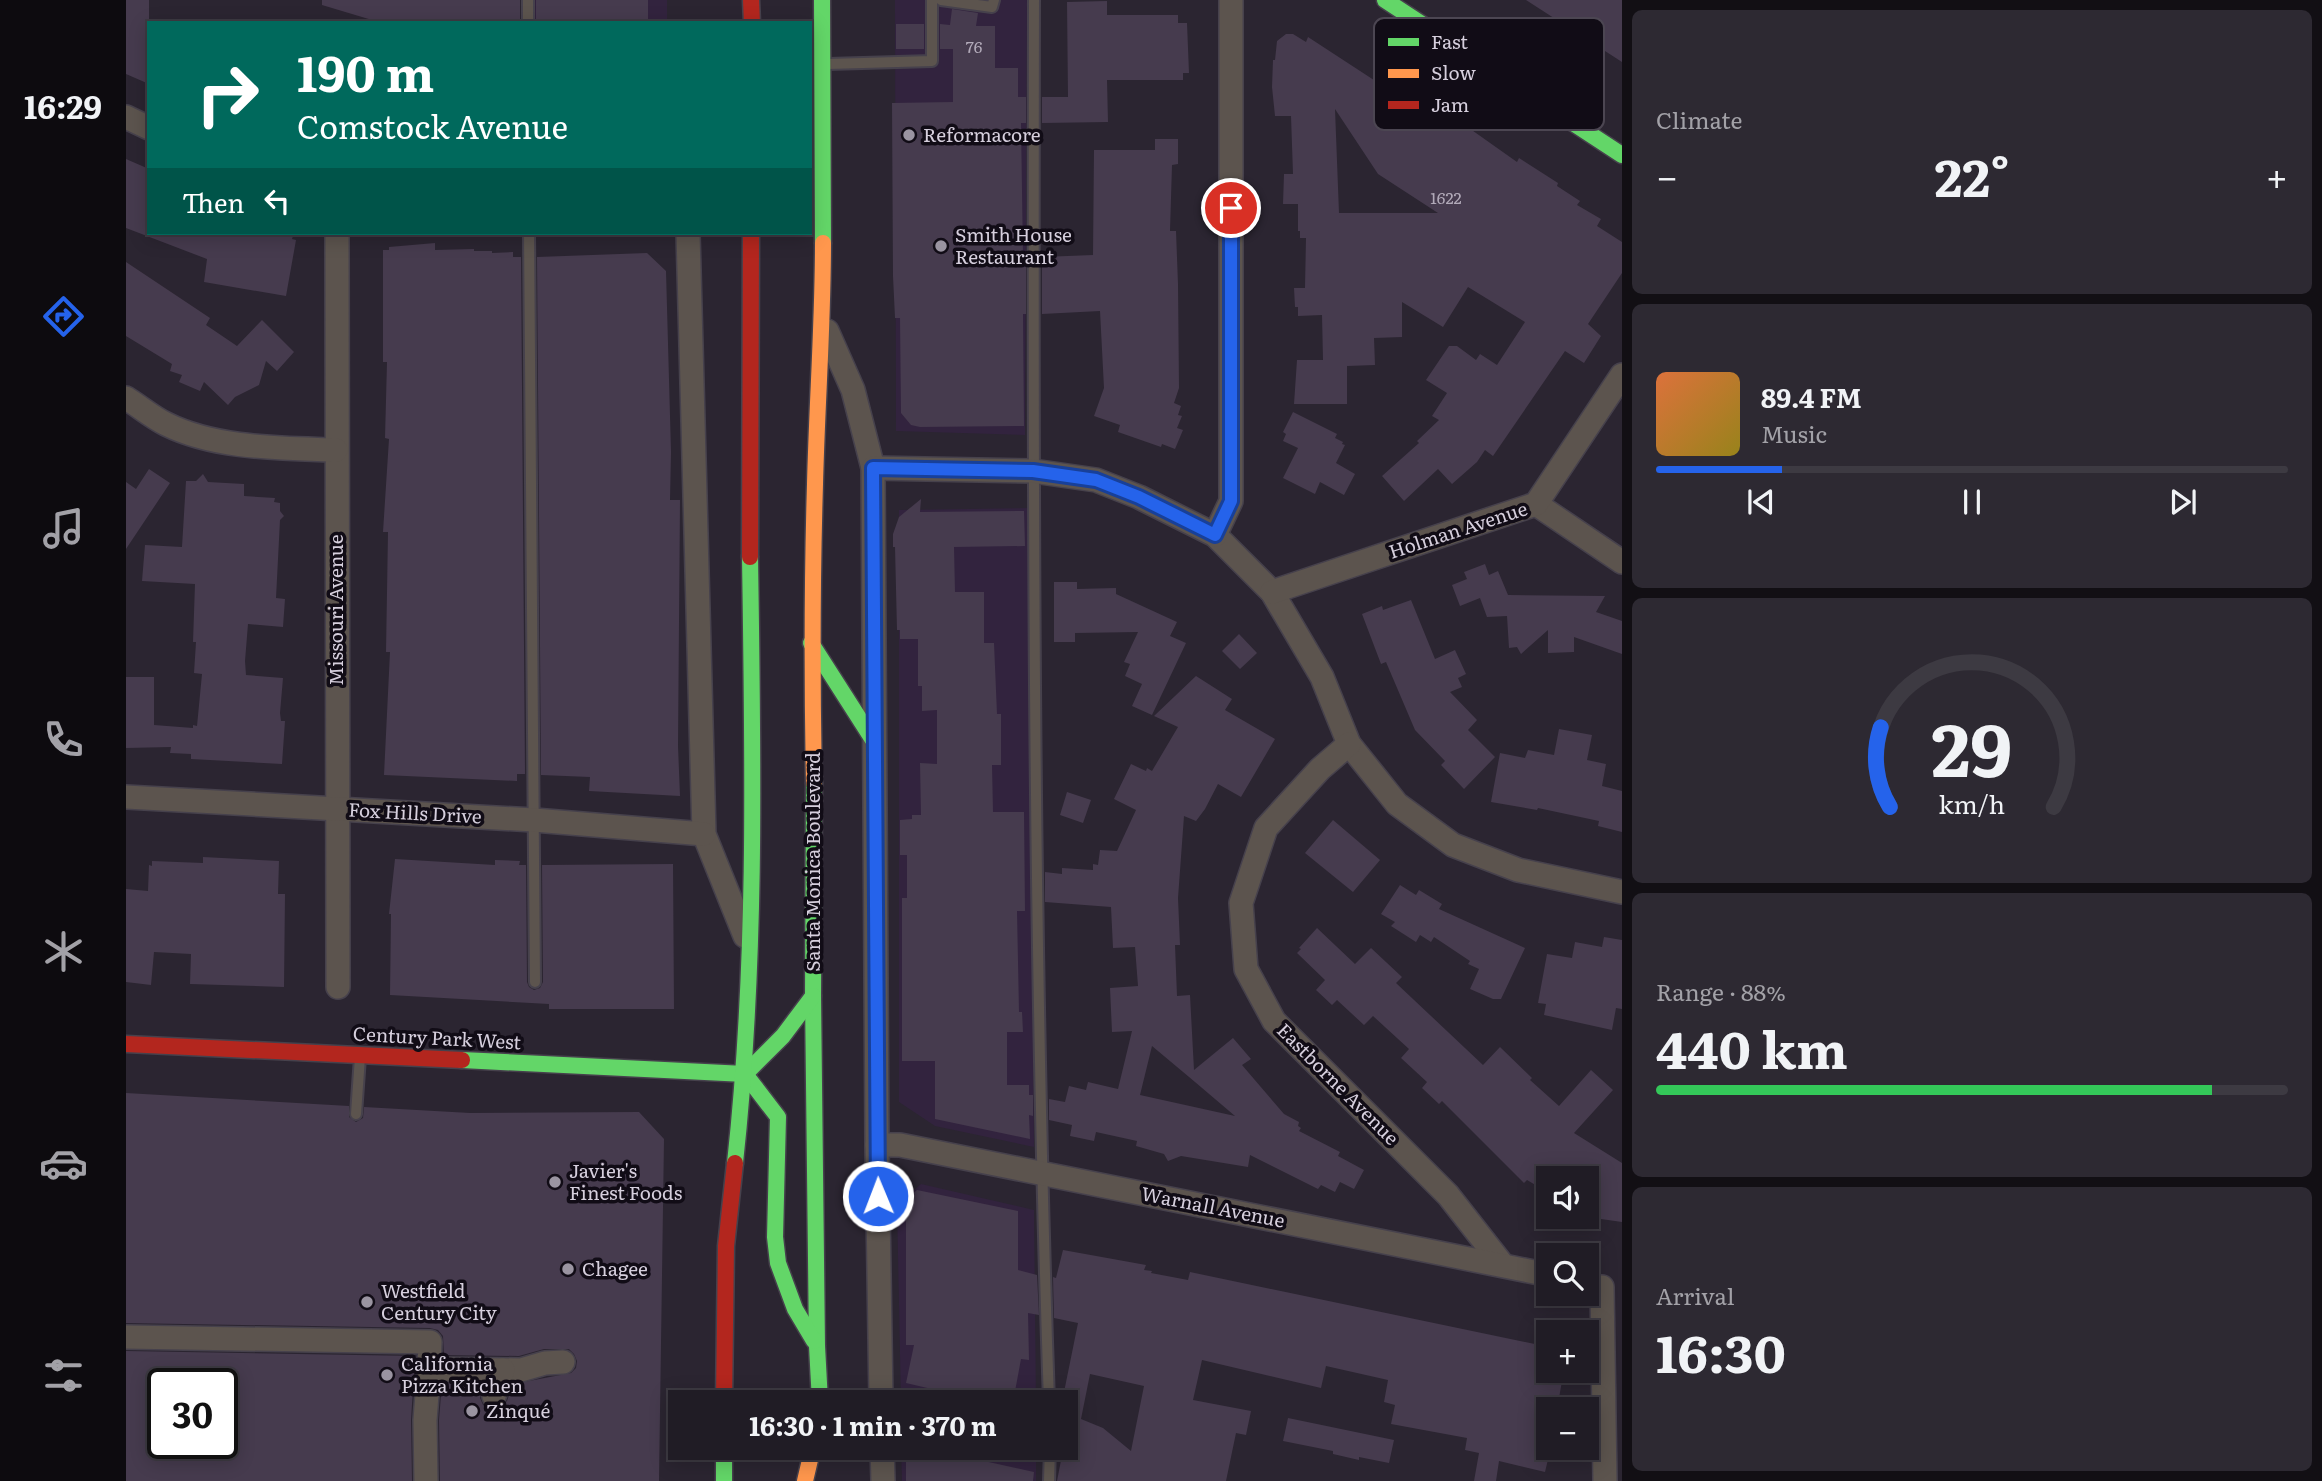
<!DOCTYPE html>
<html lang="en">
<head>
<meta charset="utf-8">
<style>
	:root { --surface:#201c25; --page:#2d2932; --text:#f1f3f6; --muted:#a2a1a7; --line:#3d3a42; --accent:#2563eb }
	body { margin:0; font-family:Literata,serif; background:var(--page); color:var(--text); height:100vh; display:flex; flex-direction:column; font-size:26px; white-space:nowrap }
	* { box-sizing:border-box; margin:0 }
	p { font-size:23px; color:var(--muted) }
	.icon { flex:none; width:38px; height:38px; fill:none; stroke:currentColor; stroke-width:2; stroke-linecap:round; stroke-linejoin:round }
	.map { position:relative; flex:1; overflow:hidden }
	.sheet { display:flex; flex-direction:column; gap:10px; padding:10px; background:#120f14; width:700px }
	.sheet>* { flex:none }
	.banner { position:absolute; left:21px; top:21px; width:665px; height:214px; border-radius:0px; box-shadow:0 4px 18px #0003,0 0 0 2px var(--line); background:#00695c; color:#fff; overflow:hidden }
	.buttons { position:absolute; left:1410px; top:1166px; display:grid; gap:14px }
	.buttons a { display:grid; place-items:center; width:63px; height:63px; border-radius:0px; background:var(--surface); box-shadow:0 4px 18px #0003,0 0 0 2px var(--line); font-size:35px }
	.speed { position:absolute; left:21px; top:1368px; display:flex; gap:14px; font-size:35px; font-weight:700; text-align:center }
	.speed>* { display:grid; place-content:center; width:91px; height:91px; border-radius:50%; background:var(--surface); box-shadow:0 4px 18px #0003,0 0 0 2px var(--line); line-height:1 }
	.speed .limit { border:4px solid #111; border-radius:10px; background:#fff; color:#111 }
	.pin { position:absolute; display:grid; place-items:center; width:60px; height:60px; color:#fff; margin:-30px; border:4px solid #fff; border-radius:50%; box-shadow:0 2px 7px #0007 }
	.me { position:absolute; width:77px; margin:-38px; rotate:359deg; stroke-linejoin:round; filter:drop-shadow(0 0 5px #0008) }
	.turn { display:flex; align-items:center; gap:24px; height:147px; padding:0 35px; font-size:32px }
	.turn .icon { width:91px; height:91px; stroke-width:2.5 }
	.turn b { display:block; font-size:49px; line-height:60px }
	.then { display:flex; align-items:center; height:66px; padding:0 35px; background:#0003; gap:14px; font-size:26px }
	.big { font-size:52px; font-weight:700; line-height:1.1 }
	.sheet .card { flex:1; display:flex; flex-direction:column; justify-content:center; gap:10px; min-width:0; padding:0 24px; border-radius:10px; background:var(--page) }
	.sheet .dial { align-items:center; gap:0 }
	.dial svg { height:182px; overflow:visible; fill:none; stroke:var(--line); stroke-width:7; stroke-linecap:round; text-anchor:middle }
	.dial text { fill:var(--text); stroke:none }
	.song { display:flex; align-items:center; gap:21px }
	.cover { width:84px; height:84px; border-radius:10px; background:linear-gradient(135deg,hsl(20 70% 55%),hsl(50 70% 35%)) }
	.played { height:7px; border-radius:4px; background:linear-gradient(90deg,var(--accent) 20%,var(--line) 20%) }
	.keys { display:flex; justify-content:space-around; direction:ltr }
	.heat { display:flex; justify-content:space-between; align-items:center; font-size:38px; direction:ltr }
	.charge { height:10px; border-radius:5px; background:linear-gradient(90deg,#34c759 88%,var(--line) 0) }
	.trip { position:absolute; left:542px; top:1390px; width:410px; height:70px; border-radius:0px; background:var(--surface); box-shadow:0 4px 18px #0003,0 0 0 2px var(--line); font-weight:700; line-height:70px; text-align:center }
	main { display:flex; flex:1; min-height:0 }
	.dock { display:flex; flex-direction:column; width:126px; justify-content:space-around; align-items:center; background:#0d0b0f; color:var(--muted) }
	.dock .icon { width:49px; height:49px }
	.dock .on { color:var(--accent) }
	.dock b { font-size:32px; color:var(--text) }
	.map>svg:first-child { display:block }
	.built { fill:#32233e }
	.building { fill:#463b4e; fill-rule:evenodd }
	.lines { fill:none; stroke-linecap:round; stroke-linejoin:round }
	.lane-casing { stroke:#46414c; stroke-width:14 }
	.street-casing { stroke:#46414c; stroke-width:26 }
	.fast-casing { stroke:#46414c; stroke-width:19 }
	.slow-casing { stroke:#46414c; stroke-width:19 }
	.jam-casing { stroke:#46414c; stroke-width:19 }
	.lane { stroke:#5c544e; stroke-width:10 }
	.street { stroke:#5c544e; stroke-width:23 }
	.fast { stroke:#63d668; stroke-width:16 }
	.slow { stroke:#ff974d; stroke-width:16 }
	.jam { stroke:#b3261e; stroke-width:16 }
	.route-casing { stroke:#184099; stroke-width:18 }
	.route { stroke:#2563eb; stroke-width:12 }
	.poi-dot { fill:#9a94a1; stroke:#110c16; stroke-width:2.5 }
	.labels { text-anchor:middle; stroke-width:7; stroke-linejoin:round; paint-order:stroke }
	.number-label { font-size:16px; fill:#b2aab9 }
	.poi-label { font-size:19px; fill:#d6cfdd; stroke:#110c16; text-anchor:start }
	.street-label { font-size:19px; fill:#d6cfdd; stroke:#110c16 }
	.key { fill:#110c16; stroke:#4c4652; stroke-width:2 }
	.key-label { font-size:19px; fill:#d6cfdd }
</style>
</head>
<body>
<main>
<nav class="dock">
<b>16:29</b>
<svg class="icon on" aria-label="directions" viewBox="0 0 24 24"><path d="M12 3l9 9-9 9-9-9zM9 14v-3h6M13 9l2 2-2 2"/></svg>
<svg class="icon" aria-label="music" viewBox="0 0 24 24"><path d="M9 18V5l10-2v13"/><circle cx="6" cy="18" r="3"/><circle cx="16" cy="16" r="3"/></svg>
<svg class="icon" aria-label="phone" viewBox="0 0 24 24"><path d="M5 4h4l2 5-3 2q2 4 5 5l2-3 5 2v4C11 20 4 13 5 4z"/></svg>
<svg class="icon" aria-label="climate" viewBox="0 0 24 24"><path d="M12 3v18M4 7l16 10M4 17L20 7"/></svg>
<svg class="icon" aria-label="car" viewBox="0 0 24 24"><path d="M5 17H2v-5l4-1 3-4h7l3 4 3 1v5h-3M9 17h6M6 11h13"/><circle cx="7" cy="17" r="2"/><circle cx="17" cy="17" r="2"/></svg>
<svg class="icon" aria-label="filters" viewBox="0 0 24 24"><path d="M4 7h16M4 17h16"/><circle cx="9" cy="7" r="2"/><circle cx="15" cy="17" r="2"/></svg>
</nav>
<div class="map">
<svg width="1496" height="1481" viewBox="0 0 1496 1481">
	<rect width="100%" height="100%" fill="#2b2531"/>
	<!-- built -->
	<g class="built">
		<rect x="409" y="0" width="132" height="23"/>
		<polygon points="769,0 901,0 899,435 770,431"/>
		<polygon points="903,508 908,1147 809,1126 773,1102 773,510"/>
		<polygon points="795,1184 908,1210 910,1402 775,1402 771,1205"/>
		<polygon points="775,1447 910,1447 910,1481 776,1481"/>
	</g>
	<!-- building -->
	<g class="building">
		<polygon points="0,0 23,0 23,84 0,74"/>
		<polygon points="196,0 394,0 394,23 256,23 196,5"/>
		<rect x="410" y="0" width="112" height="23"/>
		<polygon points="1400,0 1496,0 1496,62"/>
		<polygon points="981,1 981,15 1052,15 1052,23 1061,23 1063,73 1057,73 1057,80 981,80 982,122 916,123 916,97 942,97 941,2"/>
		<polygon points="826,9 852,13 850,26 869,26 869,68 892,68 892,97 900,97 900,123 895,123 897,258 900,258 900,314 897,314 898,426 794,427 785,425 775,413 774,318 769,318 767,276 766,103 827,102 827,49 814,49 814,24 824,25"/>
		<rect x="770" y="24" width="28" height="25"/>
		<path d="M1160,34H1167L1180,42L1182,37L1326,131L1333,121L1391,162L1393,158L1432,183L1431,186L1454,201L1451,205L1475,219L1471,226L1496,242V273L1462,324L1475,336L1458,363L1439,351L1367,456L1359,450L1351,462L1326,484L1312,469L1278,501L1256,476L1293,443L1291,441L1313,420L1306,416L1321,393L1300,380L1323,346H1331L1350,360L1354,354L1371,365L1399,322L1342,287L1317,327L1276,302V337L1248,338L1249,365L1221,366V404H1168L1171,360H1197L1196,315L1172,316V307H1169L1168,288H1179L1180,238H1174V231H1172V204H1157L1158,174H1167L1165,116H1149L1146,87L1147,60H1149L1151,41ZM1209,109L1252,174L1312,213H1213Z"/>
		<polygon points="1029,139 1052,139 1052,164 1046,165 1044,231 1050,231 1052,284 1053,388 1048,403 1055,406 1052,415 1056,416 1051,428 1057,430 1049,449 1036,444 1035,447 992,432 994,425 968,416 978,388 974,311 916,314 916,257 967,255 968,150 1029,150"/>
		<polygon points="0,159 23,169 23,233 168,233 166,239 170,240 160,296 78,282 81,259 0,228"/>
		<polygon points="309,243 309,250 348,249 348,251 366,251 366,253 387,252 387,257 395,257 399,774 391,774 391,781 258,775 264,652 260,652 262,532 257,532 263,439 259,438 261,362 257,362 257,250 263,250 263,247"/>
		<polygon points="521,253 540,271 545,452 544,500 554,500 552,746 554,796 463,791 464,777 415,775 411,257"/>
		<polygon points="0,262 84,318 80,325 111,346 136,320 168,352 151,371 140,361 133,385 109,397 102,405 78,382 74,391 53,382 56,375 44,371 46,364 0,336"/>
		<polygon points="1167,412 1211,434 1209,438 1217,442 1216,444 1219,445 1210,463 1229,474 1218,495 1194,482 1189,494 1157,478 1172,448 1157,441 1160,434 1157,432"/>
		<polygon points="23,469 44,483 0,549 0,482 10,489"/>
		<polygon points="77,474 82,482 118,484 118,496 149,498 148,502 154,503 154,511 158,516 154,520 150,598 159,599 157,627 122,624 119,661 120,675 157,678 154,713 155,721 159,721 156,764 65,759 65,754 44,753 45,747 0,748 0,677 28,677 28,725 67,728 67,725 71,726 76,674 68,673 70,642 67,642 69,584 16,581 19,545 56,547 60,481 70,481"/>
		<polygon points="795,499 794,512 898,511 899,546 828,547 829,592 858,592 858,643 868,643 871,714 875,714 875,765 866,765 867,812 898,812 899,911 891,911 893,1012 896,1012 897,1032 881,1032 881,1085 903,1085 903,1095 907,1095 907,1116 903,1115 904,1139 809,1119 809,1061 776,1061 776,898 781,898 781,855 774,855 774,820 786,819 786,815 795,815 794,763 811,764 811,710 796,711 796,686 792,686 792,639 774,639 774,630 771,630 769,547 767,547 767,534 773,517"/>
		<polygon points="1359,564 1363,575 1372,571 1382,595 1479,596 1470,612 1496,621 1496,654 1448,637 1448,652 1422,653 1422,630 1395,654 1391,647 1383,648 1381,616 1361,617 1354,598 1334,606 1326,585 1341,579 1338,572"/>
		<polygon points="928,582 951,582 951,589 990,588 990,594 1051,622 1044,636 1060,643 1026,715 1006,706 1016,684 999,676 1004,664 998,662 1012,632 949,633 949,642 928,642"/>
		<polygon points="1285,600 1309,659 1329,650 1340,674 1332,678 1336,687 1324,692 1351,720 1342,730 1369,757 1338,789 1315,765 1319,761 1289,730 1260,662 1255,664 1236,614 1256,606 1257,610"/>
		<polygon points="1113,634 1131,653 1114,669 1096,651"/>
		<path d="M1070,676L1106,699L1099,710L1149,739L1115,797L1092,784L1079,809L1070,821L1058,816L1052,898L1054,945H1049L1051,996L1064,995L1068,1070L1107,1038L1125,1059L1116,1065L1158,1114L1173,1122L1172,1126L1175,1128L1173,1131L1214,1152L1212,1156L1238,1170L1228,1189L1214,1182L1209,1192L1195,1185L1192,1189L1124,1155L1122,1167L1055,1156L1042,1161L1038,1154L1010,1146L1011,1141L970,1132L968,1141L944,1136L946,1125L923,1120V1099L939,1102L943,1086L960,1090L962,1082L992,1089L1006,1031L986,1032L984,988L1012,986L1009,947L987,948L985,907L919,902V872L936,874V868L967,870V864L972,865L974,850L991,851L1010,810L988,799L1005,764L1020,771L1021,768L1026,771L1052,727L1028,716ZM1026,1046L1069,1082L1109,1116L1014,1095Z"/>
		<polygon points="1433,729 1466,735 1461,760 1480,764 1476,786 1496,791 1496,832 1472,826 1473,821 1412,808 1411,810 1365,802 1374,753 1399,758 1402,750 1428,755"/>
		<polygon points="941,792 965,800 957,823 934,815"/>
		<polygon points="1207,820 1254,860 1227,892 1179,853"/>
		<polygon points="77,857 153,861 152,894 159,894 158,987 64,984 65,954 28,952 25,985 0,982 0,889 22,891 23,865 26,866 26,861 77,863"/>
		<polygon points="269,859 369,865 369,860 394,861 393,865 400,865 401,982 403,987 408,990 414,988 417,982 416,865 547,864 548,1009 423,1009 423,1004 264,995 265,914 263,914"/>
		<polygon points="1274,885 1290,895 1293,890 1316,904 1313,909 1399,948 1375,999 1367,999 1344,989 1353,969 1342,964 1344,961 1308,937 1305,942 1294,935 1290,942 1265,926 1269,922 1255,914"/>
		<polygon points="1191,928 1229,964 1245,948 1276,977 1270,983 1357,1065 1374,1047 1406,1078 1404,1080 1433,1106 1465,1070 1487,1090 1448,1133 1496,1163 1496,1222 1461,1217 1461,1178 1423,1178 1423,1193 1401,1180 1398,1183 1316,1101 1313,1104 1296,1088 1301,1082 1275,1058 1283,1049 1247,1016 1238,1025 1211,1000 1206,1005 1190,990 1199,980 1171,953 1175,949 1173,948"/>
		<polygon points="1478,937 1496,940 1496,1009 1490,1008 1486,1030 1418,1015 1420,1004 1412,1003 1421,954 1446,958 1449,942 1476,947"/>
		<polygon points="0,1093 223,1106 223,1117 230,1122 237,1118 238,1107 344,1113 513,1112 538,1139 533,1481 314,1481 313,1420 316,1383 357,1384 354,1398 357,1405 363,1409 371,1410 381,1401 387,1384 445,1373 450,1368 451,1361 448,1354 443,1349 418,1349 393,1356 318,1355 317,1336 312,1330 304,1328 0,1323"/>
		<polygon points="791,1190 892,1211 892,1270 911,1275 913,1315 902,1313 903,1360 895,1359 887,1402 861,1402 780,1383 788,1345 780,1345 780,1204 784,1196"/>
		<path d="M937,1250L1020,1265L1018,1270L1026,1271L1025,1273L1062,1280L1064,1272L1423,1347V1370H1438L1431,1409H1423V1447H1425L1419,1472L1373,1461L1370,1481H1348L1353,1453L1339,1450L1341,1438L1265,1424L1269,1405L1258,1402L1262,1380L1200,1366L1195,1388L1076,1360L1067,1400L1125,1411L1120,1435L1110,1433L1100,1481H931L937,1450L940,1447V1402H936L952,1323L928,1318L927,1277L930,1278ZM964,1374L1018,1386L1005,1451L977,1428L955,1419Z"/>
		<path d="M0,1351L289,1356L285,1420L286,1481H0ZM37,1384H96V1444H37Z"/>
		<polygon points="1162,1418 1268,1440 1263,1463 1233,1457 1233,1460 1207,1454 1207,1451 1157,1441"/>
		<polygon points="780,1447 814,1447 832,1451 831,1455 908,1472 907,1481 780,1481"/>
	</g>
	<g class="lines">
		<!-- lane casing -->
		<g class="lane-casing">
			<g id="lane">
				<polyline points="402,0 402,23"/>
				<polyline points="815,0 866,7 868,0"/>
				<path d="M908,0C907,467 907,935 923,1402"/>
				<polyline points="702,64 806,61 806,0"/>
				<polyline points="403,233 409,982"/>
				<polyline points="230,1114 234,1057"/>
				<polyline points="923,1481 924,1447"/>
			</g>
		</g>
		<!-- street casing -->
		<g class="street-casing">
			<g id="street">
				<polyline points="0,117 23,128"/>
				<polyline points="211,233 212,987"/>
				<polyline points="562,233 578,834 619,936"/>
				<polyline points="701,331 727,390 747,468 751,1145 755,1402"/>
				<path d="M0,398C13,406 26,417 40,424C90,449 155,448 210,450"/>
				<polyline points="747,468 907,471 970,480 1013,497 1089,535 1146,592 1196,677 1223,744 1271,804 1327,845 1392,870 1496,892"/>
				<polyline points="1410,504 1496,562"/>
				<polyline points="1089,535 1105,501 1105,0"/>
				<polyline points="1146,592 1410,504 1496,375"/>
				<polyline points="1223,744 1194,769 1140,828 1115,903 1120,969 1148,1021 1322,1195 1376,1264"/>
				<polyline points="0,797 408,820 578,834"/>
				<polyline points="751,1145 774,1145 1423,1275"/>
				<polyline points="1476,1287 1479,1481"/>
				<polyline points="0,1337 304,1342 303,1369 395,1370 419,1363 437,1362"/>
				<polyline points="368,1396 377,1370"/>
				<polyline points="756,1447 757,1481"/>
				<polyline points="300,1481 299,1420 303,1369"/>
			</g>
		</g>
		<!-- fast casing -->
		<g class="fast-casing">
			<g id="fast">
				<polyline points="696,0 697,243"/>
				<polyline points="1259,0 1496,155"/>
				<polyline points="685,643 747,740"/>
				<polyline points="688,783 687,996 691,1346 694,1402"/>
				<polyline points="336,1060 619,1074"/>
				<polyline points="619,1074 652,1117 649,1237 652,1263 669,1309 688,1341"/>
				<polyline points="619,1074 657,1036 687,996"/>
				<path d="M609,1163C631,962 627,759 624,557"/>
				<polyline points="598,1447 598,1481"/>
			</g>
		</g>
		<!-- slow casing -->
		<g class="slow-casing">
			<g id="slow">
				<path d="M688,783C686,683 686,584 689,484C691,403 697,323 697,243"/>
				<polyline points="679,1481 687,1447"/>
			</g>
		</g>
		<!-- jam casing -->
		<g class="jam-casing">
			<g id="jam">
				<polyline points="625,0 626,23"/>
				<polyline points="624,557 625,233"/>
				<polyline points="0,1044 336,1060"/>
				<polyline points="598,1402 600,1246 609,1163"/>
			</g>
		</g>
		<!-- lane -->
		<use href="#lane" class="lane"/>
		<!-- street -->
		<use href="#street" class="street"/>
		<!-- fast -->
		<use href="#fast" class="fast"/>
		<!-- slow -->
		<use href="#slow" class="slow"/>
		<!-- jam -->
		<use href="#jam" class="jam"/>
	</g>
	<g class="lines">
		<!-- route casing -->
		<g class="route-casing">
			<polyline id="route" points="752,1196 747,468 907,471 970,480 1013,497 1089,535 1105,501 1105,208"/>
		</g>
		<!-- route -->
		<use href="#route" class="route"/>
	</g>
	<!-- markers -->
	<g class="poi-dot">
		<circle cx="783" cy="135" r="7"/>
		<circle cx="815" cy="246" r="7"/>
		<circle cx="429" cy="1182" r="7"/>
		<circle cx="442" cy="1269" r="7"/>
		<circle cx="241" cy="1302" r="7"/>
		<circle cx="261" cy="1375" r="7"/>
		<circle cx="346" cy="1411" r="7"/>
	</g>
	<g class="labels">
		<!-- number labels -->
		<g class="number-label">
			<text x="848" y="53">76</text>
			<text x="1320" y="204">1622</text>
		</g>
		<!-- poi labels -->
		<g class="poi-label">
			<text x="797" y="142">Reformacore</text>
			<text x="829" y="242">Smith House<tspan x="829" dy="22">Restaurant</tspan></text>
			<text x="443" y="1178">Javier's<tspan x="443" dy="22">Finest Foods</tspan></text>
			<text x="456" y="1276">Chagee</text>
			<text x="255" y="1298">Westfield<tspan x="255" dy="22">Century City</tspan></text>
			<text x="275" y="1371">California<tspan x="275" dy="22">Pizza Kitchen</tspan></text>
			<text x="360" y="1418">Zinqué</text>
		</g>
		<!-- street labels -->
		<g class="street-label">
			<text transform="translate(1332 530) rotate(-18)" y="7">Holman Avenue</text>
			<text transform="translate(210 610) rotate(-90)" y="7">Missouri Avenue</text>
			<text transform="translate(289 813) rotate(3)" y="7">Fox Hills Drive</text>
			<text transform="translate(687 862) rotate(-90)" y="7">Santa Monica Boulevard</text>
			<text transform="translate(311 1038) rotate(3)" y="7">Century Park West</text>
			<text transform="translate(1212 1084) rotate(45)" y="7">Eastborne Avenue</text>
			<text transform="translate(1087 1207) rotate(11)" y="7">Warnall Avenue</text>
		</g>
	</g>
	<!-- legend -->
	<rect x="1248" y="18" width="230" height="112" rx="10" class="key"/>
	<rect x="1262" y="38" width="31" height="8" fill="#63d668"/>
	<rect x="1262" y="69" width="31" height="9" fill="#ff974d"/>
	<rect x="1262" y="101" width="31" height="8" fill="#b3261e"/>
	<g class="key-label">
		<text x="1305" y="49">Fast</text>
		<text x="1305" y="80">Slow</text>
		<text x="1305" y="112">Jam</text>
	</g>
</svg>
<div class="buttons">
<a><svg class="icon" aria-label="sound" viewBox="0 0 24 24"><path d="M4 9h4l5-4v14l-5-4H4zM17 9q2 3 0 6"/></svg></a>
<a><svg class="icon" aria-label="search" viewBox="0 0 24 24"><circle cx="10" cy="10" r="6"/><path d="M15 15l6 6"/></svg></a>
<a>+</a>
<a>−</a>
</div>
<div class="speed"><div class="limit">30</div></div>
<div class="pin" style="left:1105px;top:208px;background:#d93025"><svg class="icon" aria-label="arrive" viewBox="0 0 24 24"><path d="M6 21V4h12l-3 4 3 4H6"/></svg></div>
<svg class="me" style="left:752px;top:1196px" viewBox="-20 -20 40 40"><circle r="17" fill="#2563eb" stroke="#fff" stroke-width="3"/><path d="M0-11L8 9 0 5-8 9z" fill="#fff"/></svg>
<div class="trip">16:30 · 1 min · 370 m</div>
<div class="banner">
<div class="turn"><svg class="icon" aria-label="right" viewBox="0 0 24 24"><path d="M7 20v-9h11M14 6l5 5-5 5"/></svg><div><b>190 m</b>Comstock Avenue</div></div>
<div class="then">Then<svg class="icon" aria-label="left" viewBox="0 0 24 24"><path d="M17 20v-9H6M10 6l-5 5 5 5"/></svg></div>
</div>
</div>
<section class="sheet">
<div class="card"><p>Climate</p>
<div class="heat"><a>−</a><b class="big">22°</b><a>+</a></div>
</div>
<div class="card">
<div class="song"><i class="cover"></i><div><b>89.4 FM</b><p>Music</p></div></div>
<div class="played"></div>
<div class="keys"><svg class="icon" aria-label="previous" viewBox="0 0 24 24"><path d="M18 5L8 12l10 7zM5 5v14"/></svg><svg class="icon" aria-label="pause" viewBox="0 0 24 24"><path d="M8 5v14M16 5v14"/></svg><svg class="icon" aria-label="next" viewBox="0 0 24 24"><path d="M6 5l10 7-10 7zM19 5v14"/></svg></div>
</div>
<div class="card dial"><svg viewBox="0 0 100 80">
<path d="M14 69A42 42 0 1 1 86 69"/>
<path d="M14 69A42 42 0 0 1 10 34" stroke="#2563eb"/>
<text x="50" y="56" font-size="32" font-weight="700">29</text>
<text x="50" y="72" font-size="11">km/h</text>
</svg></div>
<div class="card"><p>Range · 88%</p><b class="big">440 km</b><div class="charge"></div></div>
<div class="card"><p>Arrival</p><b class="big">16:30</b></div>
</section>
</main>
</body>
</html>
